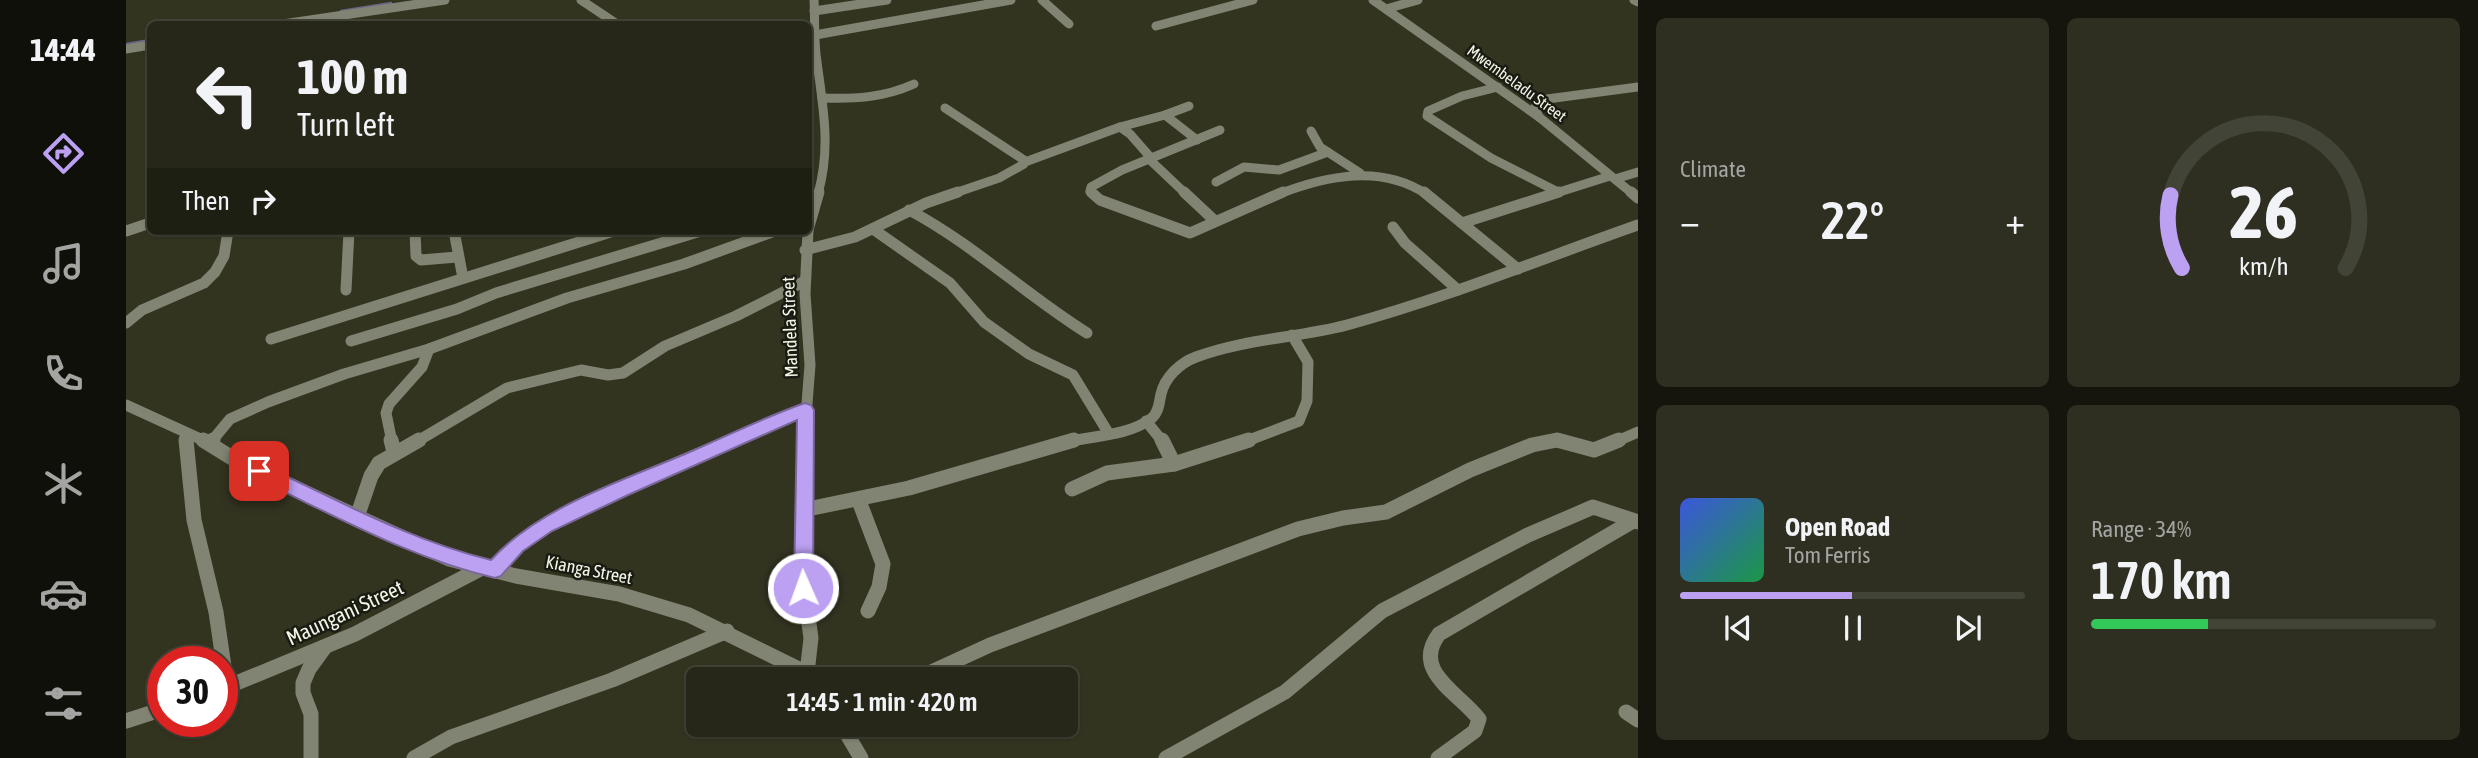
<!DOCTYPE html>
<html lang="en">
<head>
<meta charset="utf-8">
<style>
	:root { --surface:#262718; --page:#2e2f21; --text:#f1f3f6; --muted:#a4a5a2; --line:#424437; --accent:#bca0f2 }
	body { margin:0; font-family:"Asap Condensed",sans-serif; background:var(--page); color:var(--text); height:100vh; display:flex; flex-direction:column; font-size:26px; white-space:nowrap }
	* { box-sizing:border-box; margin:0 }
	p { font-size:23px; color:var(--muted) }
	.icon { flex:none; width:38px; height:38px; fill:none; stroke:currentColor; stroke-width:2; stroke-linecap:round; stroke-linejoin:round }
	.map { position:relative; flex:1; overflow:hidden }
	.side { display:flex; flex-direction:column; gap:18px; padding:18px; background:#15150d; width:840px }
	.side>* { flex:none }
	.guide { position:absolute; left:21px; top:21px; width:665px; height:214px; border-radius:10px; box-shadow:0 2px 5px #0004,0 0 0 2px var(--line); background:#262718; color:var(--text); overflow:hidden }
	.speed { position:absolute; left:21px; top:646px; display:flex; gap:14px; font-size:35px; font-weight:700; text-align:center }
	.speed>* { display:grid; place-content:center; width:91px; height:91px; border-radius:50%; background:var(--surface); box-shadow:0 2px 5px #0004,0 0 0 2px var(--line); line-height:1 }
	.speed .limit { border:10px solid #d22; background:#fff; color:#111 }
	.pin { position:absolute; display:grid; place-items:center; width:60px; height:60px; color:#fff; margin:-30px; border-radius:14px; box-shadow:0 4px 10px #0006 }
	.me { position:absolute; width:77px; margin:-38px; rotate:358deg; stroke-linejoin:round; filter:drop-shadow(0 0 5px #0008) }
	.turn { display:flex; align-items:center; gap:24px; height:147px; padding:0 35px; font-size:32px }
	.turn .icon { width:91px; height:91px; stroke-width:2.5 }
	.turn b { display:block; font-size:49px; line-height:60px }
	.then { display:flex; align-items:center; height:66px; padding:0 35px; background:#0003; gap:14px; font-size:26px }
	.big { font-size:52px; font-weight:600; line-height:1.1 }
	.side .widget { flex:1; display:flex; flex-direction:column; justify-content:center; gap:10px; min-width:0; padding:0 24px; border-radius:10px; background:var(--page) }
	.side .dial { align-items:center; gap:0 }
	.dial svg { height:182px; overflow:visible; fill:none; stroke:var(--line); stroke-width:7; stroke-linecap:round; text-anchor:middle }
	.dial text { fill:var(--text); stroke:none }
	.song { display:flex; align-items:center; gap:21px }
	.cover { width:84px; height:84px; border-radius:10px; background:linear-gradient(135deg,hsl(230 70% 55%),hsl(140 70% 35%)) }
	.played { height:7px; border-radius:4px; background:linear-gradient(90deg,var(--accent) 50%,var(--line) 50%) }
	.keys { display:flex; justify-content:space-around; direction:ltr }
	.heat { display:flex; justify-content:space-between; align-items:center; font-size:38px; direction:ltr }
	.charge { height:10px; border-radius:5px; background:linear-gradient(90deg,#34c759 34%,var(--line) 0) }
	.side .tiles { flex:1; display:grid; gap:18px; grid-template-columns:repeat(2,1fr) }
	.trip { position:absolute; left:560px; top:667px; width:392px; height:70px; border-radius:10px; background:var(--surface); box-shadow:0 2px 5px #0004,0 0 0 2px var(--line); font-weight:600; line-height:70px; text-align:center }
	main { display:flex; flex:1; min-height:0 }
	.tabs { display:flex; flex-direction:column; width:126px; justify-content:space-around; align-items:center; background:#0f100a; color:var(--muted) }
	.tabs .icon { width:49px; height:49px }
	.tabs .active { color:var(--accent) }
	.tabs b { font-size:32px; color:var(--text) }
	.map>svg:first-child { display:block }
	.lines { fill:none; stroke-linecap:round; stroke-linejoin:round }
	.stream { stroke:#6c6386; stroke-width:2.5 }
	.minor-far2 { stroke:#828473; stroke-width:9 }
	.minor-far1 { stroke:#828473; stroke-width:11 }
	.minor { stroke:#828473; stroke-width:15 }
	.route { fill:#bca0f2; stroke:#7a689d; stroke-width:2 }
	.labels { text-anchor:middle; stroke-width:5; stroke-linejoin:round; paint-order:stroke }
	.far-street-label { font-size:16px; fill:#f4f5e8; stroke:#1a1b12 }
	.street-label { font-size:18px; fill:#f4f5e8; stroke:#1a1b12 }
	.near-street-label { font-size:21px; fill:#f4f5e8; stroke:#1a1b12 }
</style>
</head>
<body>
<main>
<nav class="tabs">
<b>14:44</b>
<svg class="icon active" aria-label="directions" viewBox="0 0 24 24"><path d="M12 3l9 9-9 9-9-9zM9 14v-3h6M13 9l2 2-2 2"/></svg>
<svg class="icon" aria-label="music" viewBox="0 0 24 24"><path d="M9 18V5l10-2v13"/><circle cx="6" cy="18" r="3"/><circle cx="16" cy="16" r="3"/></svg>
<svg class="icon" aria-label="phone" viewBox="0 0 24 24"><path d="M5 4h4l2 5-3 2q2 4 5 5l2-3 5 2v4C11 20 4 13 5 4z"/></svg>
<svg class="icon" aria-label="climate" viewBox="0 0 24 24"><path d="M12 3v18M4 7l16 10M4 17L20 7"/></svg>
<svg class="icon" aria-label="car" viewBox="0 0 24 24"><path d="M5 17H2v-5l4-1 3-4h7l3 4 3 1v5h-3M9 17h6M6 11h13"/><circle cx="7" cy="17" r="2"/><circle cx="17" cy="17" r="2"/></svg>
<svg class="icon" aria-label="filters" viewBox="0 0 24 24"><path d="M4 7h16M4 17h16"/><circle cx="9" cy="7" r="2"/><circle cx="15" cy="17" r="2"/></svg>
</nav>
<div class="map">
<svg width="1512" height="758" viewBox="0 0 1512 758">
	<rect width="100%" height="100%" fill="#333420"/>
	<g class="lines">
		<!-- stream -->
		<g class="stream">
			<polyline points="215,11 265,3"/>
			<polyline points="132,24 156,21"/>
			<polyline points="0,44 24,40"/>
		</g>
		<!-- minor-far2 -->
		<g class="minor-far2">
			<polyline points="455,0 491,24"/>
			<path d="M688,0C689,18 688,36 690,54C696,104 706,144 692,194"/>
			<polyline points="916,0 943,24"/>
			<polyline points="1247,0 1413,117 1507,194"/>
			<polyline points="1508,0 1512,2"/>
			<polyline points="1260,9 1292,0"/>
			<polyline points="688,11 761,0"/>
			<polyline points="157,24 319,0"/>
			<polyline points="1030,26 1127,0"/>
			<polyline points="689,35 885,0"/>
			<polyline points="0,49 24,45"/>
			<polyline points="1372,87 1336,96 1302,111 1301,116 1365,158 1432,192"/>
			<path d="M696,98C729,99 757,98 788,84"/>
			<polyline points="1063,106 1039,115 1071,140"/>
			<polyline points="819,108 898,160 898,164 873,178 826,194"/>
			<polyline points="1413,117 1409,107 1421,99 1512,87"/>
			<polyline points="994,127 1004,134 1025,158"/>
			<polyline points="1185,131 1194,147 1234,173"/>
			<polyline points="1023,159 1060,194"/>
			<polyline points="899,162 994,127 1039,115"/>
			<polyline points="1489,179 1512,172"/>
			<polyline points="1090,182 1118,167 1153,170 1202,152"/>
			<polyline points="967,194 964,191 965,187 996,170 1094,130"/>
			<path d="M1153,194C1200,176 1255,164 1300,194"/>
			<polyline points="1427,194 1484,176"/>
		</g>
		<!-- minor-far1 -->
		<g class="minor-far1">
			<polyline points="965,192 974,200 1064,233 1157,192"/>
			<polyline points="1058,192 1089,221"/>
			<polyline points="1298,192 1392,269"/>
			<polyline points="1505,192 1512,198"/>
			<path d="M783,210C847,244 900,295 961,333"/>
			<polyline points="1336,223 1433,192"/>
			<polyline points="1267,227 1279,243 1332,290"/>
			<polyline points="747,229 824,283 858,322 903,354 947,375 983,434"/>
			<polyline points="682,230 693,192"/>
			<polyline points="0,231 24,223"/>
			<polyline points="289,231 290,256 295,260 331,257"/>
			<polyline points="328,231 337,278"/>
			<polyline points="679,250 729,237 800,203 832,192"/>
			<polyline points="220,290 223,231"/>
			<polyline points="0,323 16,310 78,283 89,272 98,256 102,231"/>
			<polyline points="145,339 488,231"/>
			<polyline points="225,341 331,309 370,293 575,231"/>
			<polyline points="0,405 81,442"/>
			<polyline points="1020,421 1037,442"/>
			<polyline points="60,433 60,442"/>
			<polyline points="85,442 104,419 142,402 218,374 303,349 441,298 558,264 649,231"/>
			<polyline points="266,442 260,413 263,404 296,367 303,349"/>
			<polyline points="290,442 381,388 455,370 482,375 497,373 539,346 610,316 679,281"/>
			<polyline points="604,442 679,409"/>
			<polyline points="678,442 684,365 679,294 682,231"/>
			<path d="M939,442C966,436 1003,436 1026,418C1033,412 1033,403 1035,394C1039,377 1054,363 1070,357C1118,339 1171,338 1221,325C1320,298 1415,259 1512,225"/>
			<polyline points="1118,442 1173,421 1181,401 1182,362 1166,335"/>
			<polyline points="1423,442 1437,442"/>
			<polyline points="1489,442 1512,432"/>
		</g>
		<!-- minor -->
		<g class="minor">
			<polyline points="60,440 68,520 90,612 101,687"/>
			<polyline points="77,440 111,461 323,559 390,576 493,594 563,615 681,673 685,679"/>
			<polyline points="265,440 268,452"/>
			<polyline points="678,440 675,566 685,638 681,673"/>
			<polyline points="1036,440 1048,464"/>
			<polyline points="84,443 87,440"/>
			<polyline points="946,489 981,473 1048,464 1123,440"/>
			<polyline points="733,501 757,564 753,587 742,611"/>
			<polyline points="677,510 783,488 948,440"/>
			<polyline points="231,517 245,476 253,463 293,440"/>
			<polyline points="368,570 391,545 419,526 495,489 608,440"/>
			<polyline points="790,679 864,645 1172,529 1217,518 1260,512 1344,470 1406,445 1431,440 1468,450 1493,440"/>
			<polyline points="96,689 229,634 356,568"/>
			<polyline points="1500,712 1512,720"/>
			<polyline points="0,721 37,709"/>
			<polyline points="715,724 735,758"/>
			<polyline points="185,758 185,714 177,693 177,683 183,669 199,647"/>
			<polyline points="288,758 325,737 486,680 601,631"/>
			<polyline points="1040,758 1159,692 1256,611 1402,535 1467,507 1512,522"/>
			<path d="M1312,758L1349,731L1353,719C1332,692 1285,671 1313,634L1507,521"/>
		</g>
	</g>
	<!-- route -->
	<path class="route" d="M679,403L685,405L688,410L687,588L684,594L677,597L670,594L668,588L671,420L502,495L426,531L397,551L375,576L369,578C283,558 206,514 127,477L125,471L127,466L133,464L139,466C213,501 286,541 365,560C414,506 499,480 566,451C603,435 641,416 679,403Z"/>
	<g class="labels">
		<!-- far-street labels -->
		<g class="far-street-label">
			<text transform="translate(1391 83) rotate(36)" y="6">Mwembeladu Street</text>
		</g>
		<!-- street labels -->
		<g class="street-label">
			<text transform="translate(664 327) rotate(-92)" y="6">Mandela Street</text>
			<text transform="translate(463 570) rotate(11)" y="6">Kianga Street</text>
		</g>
		<!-- near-street labels -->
		<g class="near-street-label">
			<text transform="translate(219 613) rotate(-25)" y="7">Maungani Street</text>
		</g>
	</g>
</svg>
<div class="speed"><div class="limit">30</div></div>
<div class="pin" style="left:133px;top:471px;background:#d93025"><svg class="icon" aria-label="arrive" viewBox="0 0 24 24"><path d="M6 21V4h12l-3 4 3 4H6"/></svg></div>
<svg class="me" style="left:677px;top:588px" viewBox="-20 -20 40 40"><circle r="17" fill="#bca0f2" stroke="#fff" stroke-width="3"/><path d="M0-11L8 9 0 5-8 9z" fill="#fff"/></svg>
<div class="trip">14:45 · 1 min · 420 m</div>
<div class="guide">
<div class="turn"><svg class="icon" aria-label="left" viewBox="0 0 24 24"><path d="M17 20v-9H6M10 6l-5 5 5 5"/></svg><div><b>100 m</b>Turn left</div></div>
<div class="then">Then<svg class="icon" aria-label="right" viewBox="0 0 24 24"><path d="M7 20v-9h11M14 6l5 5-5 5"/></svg></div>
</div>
</div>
<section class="side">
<div class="tiles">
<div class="widget"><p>Climate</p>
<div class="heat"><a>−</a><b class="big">22°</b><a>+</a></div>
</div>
<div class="widget dial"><svg viewBox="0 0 100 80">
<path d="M14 69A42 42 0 1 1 86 69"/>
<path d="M14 69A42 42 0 0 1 9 37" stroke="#bca0f2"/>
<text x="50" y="56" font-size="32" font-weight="700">26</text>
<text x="50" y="72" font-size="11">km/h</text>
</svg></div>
<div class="widget">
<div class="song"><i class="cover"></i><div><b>Open Road</b><p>Tom Ferris</p></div></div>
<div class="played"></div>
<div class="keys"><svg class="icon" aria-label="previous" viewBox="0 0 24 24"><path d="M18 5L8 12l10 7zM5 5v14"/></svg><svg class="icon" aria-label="pause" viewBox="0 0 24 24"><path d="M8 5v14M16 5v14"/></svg><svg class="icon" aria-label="next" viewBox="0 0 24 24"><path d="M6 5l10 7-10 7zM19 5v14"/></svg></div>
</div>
<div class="widget"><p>Range · 34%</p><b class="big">170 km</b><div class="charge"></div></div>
</div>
</section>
</main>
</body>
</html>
